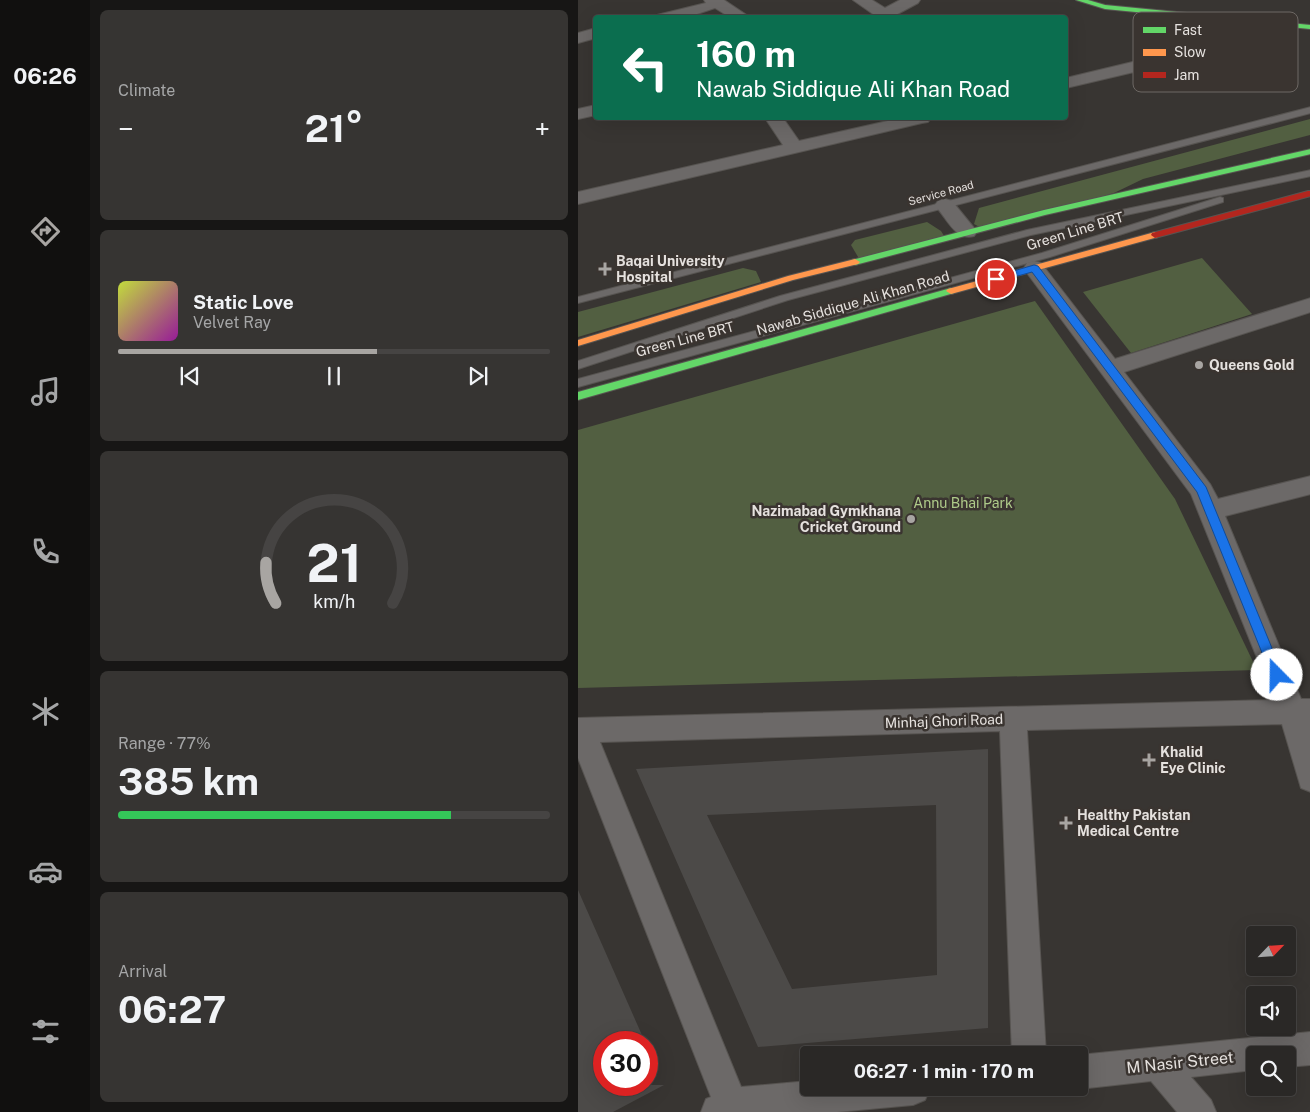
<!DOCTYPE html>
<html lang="en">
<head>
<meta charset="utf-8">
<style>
	:root { --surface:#2a2826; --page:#363432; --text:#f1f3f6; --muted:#a5a6a7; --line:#464443; --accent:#a8a5a2 }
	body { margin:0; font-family:"Public Sans",sans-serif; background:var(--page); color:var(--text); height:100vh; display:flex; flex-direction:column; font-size:19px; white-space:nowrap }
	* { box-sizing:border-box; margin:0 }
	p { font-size:16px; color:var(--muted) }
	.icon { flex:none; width:28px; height:28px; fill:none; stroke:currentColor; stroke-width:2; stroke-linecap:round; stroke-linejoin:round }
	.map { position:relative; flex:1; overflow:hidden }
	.details { display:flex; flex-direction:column; gap:10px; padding:10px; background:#171615; width:488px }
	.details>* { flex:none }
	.guide { position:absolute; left:15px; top:15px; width:475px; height:105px; border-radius:5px; box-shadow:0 5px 20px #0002,0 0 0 1px var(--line); background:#0b6e4f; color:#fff; overflow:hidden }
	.needle { width:32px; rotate:65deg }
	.buttons { position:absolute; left:668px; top:926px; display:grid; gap:10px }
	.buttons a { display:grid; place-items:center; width:50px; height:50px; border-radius:5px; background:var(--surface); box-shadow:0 5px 20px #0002,0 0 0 1px var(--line); font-size:25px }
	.speed { position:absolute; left:15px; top:1031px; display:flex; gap:10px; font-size:25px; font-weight:700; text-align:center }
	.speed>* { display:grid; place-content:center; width:65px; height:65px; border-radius:50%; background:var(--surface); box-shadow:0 5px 20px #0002,0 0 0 1px var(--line); line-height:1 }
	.speed .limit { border:8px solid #d22; background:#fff; color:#111 }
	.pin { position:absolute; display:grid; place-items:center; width:42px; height:42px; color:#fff; margin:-21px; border:2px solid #fff; border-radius:50%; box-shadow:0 1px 5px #0007 }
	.me { position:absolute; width:55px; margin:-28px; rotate:338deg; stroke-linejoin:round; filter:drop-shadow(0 0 4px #0008) }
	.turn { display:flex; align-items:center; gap:18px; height:105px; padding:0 20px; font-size:22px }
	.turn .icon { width:65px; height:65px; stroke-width:2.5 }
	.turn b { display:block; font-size:35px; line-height:42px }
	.big { font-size:38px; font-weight:700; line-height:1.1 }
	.details .card { flex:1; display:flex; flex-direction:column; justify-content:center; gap:8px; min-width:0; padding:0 18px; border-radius:8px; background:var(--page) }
	.details .dial { align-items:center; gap:0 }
	.dial svg { height:130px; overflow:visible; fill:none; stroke:var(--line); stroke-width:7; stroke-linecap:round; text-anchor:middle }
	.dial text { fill:var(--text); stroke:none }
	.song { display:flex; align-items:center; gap:15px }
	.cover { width:60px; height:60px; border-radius:8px; background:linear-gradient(135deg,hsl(70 70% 55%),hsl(300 70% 35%)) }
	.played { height:5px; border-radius:2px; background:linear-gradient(90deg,var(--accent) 60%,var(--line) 60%) }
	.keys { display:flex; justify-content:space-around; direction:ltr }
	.heat { display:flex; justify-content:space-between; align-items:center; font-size:28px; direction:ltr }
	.charge { height:8px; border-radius:4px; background:linear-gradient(90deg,#34c759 77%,var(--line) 0) }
	.trip { position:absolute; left:222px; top:1046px; width:288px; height:50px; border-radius:5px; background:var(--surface); box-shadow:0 5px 20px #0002,0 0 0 1px var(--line); font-weight:700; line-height:50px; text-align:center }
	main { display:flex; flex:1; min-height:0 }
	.dock { display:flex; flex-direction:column; width:90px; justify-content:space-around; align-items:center; background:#11100f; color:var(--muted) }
	.dock .icon { width:35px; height:35px }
	.dock .selected { color:var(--accent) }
	.dock b { font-size:22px; color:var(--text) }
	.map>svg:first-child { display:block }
	.green { fill:#525f41 }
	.building { fill:#4c4a48; fill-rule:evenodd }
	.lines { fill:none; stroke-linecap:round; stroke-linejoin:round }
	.lane-casing { stroke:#575451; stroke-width:2 }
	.street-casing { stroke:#575451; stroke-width:2 }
	.fast-casing { stroke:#575451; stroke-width:2 }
	.slow-casing { stroke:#575451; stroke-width:2 }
	.jam-casing { stroke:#575451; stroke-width:2 }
	.lane { fill:#6c6968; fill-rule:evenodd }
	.street { fill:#6c6968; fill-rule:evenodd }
	.fast { fill:#63d668; fill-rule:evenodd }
	.slow { fill:#ff974d; fill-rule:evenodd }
	.jam { fill:#b3261e; fill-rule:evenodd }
	.route { fill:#1a73e8; stroke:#114b97 }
	.poi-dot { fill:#a8a5a2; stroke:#3a3430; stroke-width:2 }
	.labels { text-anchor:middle; stroke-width:5; stroke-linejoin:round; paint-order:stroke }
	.far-street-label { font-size:11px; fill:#e5e1de; stroke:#3a3430 }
	.street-label { font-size:14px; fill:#e5e1de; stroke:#3a3430 }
	.poi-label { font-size:14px; font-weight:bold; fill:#e5e1de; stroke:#3a3430; text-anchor:start }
	.park-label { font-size:14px; fill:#aeca89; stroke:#3a3430 }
	.near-street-label { font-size:16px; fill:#e5e1de; stroke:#3a3430 }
	.key { fill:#3a3430; stroke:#6d6864; stroke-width:1 }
	.key-label { font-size:14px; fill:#e5e1de }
</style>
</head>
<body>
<main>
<nav class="dock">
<b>06:26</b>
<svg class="icon selected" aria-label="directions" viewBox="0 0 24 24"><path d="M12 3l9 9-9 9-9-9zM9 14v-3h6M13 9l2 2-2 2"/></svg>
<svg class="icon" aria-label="music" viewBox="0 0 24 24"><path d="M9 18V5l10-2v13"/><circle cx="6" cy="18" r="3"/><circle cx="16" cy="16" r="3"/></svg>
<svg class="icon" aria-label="phone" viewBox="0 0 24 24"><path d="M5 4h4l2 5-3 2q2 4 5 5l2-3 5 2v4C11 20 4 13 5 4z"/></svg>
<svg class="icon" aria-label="climate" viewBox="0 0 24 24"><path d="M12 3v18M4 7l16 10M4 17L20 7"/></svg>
<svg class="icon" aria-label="car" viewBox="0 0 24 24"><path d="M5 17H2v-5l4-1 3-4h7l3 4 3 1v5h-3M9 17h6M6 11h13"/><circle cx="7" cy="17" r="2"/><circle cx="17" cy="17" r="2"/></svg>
<svg class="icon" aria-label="filters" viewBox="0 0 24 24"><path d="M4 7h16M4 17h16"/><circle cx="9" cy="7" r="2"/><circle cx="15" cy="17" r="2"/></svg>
</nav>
<section class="details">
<div class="card"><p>Climate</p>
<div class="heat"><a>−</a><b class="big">21°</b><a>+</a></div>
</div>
<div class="card">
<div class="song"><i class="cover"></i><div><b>Static Love</b><p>Velvet Ray</p></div></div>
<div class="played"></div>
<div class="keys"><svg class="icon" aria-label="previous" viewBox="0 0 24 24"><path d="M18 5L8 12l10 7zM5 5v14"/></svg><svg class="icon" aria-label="pause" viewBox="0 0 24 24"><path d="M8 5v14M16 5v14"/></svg><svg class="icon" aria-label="next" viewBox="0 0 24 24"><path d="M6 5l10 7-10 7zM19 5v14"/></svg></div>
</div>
<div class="card dial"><svg viewBox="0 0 100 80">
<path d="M14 69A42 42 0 1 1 86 69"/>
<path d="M14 69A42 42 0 0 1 8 44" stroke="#a8a5a2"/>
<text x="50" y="56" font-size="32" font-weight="700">21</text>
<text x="50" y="72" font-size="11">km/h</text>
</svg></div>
<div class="card"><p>Range · 77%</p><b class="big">385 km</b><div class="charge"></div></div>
<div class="card"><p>Arrival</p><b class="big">06:27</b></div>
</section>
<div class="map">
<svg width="733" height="1112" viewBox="0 0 733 1112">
	<rect width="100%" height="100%" fill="#383532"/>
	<!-- green -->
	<g class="green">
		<polygon points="732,119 732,135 565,179 536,193 407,230 396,224 401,208"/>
		<polygon points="349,222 363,231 368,239 283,262 273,245 277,240"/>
		<polygon points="624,258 674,314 553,353 505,292"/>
		<polygon points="165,268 178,271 183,282 0,337 0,312"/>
		<polygon points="457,301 597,499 679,670 0,688 0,430"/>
	</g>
	<!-- building -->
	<g class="building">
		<path d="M410,749V1028L180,1047L58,769ZM358,805L359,975L214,989L129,815Z"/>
		<polygon points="0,890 67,1042 26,1042 26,1085 86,1085 35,1112 0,1112"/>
	</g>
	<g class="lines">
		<!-- lane casing -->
		<g class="lane-casing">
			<g id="lane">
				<polygon points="733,107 733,113 0,303 0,297"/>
				<polygon points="733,170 733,176 453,235 210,300 0,369 0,361 202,296 449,230"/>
				<polygon points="642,197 645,198 645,202 472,257 0,387 0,379 464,253"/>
			</g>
		</g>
		<!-- street casing -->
		<g class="street-casing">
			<g id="street">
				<polygon points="126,0 146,0 173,18 153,18 137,8 107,18 77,18 79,15 128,3"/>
				<polygon points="275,0 294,0 307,8 322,0 342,0 340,3 312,18 291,18 295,14"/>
				<polygon points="710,20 716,22 718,25 716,28 696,39 488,88 488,78 684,31"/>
				<polygon points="18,28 18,38 0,43 0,33"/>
				<polygon points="18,105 18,115 0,119 0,109"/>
				<polygon points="187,118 205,118 221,141 323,118 353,118 350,122 344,123 0,204 0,192 205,145"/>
				<path d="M367,199L374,201L396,228L399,232L396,236C379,241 370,221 360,209L357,205L360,201Z"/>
				<polygon points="456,261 463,263 537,359 733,298 733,312 546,372 632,484 640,499 733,476 733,494 647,516 723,699 733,699 733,792 723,788 704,724 449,730 468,1055 434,1055 422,731 22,742 163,1087 231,1081 231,1088 352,1088 347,1100 335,1105 259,1112 123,1112 128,1099 133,1097 0,758 0,718 696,700 613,494 449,273 446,268 449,263"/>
				<polygon points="733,1032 733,1065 709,1067 709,1055 676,1055 676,1070 613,1077 633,1100 638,1112 599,1112 573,1081 501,1089 498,1088 501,1088 501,1055"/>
			</g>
		</g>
		<!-- fast casing -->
		<g class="fast-casing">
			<g id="fast">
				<polygon points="498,0 510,0 527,5 733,25 733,29 527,9"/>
				<polygon points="733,149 733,154 467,215 277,265 272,262 274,260 466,210"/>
				<polygon points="373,288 378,291 376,293 0,400 0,392"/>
			</g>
		</g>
		<!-- slow casing -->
		<g class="slow-casing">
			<g id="slow">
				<polygon points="577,232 580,233 580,237 373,294 368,291 370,289"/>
				<polygon points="277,259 282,262 280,264 215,280 0,346 0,340 210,276"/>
			</g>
		</g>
		<!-- jam casing -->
		<g class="jam-casing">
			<polygon id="jam" points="730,191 733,191 733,196 577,238 573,235 574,233"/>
		</g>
		<!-- lane -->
		<use href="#lane" class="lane"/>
		<!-- street -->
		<use href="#street" class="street"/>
		<!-- fast -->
		<use href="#fast" class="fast"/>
		<!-- slow -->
		<use href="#slow" class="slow"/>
		<!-- jam -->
		<use href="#jam" class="jam"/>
	</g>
	<!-- route -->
	<polygon class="route" points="456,265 460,266 628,487 705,675 703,678 699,680 695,678 693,675 619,492 454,272 418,282 414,279 415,277"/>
	<!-- markers -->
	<g class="poi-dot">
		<path d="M24.5 261.5h5v5h5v5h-5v5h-5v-5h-5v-5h5z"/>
		<circle cx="621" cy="365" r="5"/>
		<circle cx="333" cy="519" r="5"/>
		<path d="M568.5 752.5h5v5h5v5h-5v5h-5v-5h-5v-5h5z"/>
		<path d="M485.5 815.5h5v5h5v5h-5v5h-5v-5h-5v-5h5z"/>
	</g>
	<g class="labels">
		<!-- far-street labels -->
		<g class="far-street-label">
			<text transform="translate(363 193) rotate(-15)" y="4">Service Road</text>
		</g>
		<!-- street labels -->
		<g class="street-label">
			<text transform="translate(497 231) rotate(-17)" y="5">Green Line BRT</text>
			<text transform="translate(275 303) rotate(-16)" y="5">Nawab Siddique Ali Khan Road</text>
			<text transform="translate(107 339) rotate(-15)" y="5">Green Line BRT</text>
			<text transform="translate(366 721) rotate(-2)" y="5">Minhaj Ghori Road</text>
		</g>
		<!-- poi labels -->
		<g class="poi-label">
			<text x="38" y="266">Baqai University<tspan x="38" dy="16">Hospital</tspan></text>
			<text x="631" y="370">Queens Gold</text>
			<text x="323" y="516" text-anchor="end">Nazimabad Gymkhana<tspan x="323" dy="16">Cricket Ground</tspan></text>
			<text x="582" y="757">Khalid<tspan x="582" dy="16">Eye Clinic</tspan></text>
			<text x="499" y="820">Healthy Pakistan<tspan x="499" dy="16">Medical Centre</tspan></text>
		</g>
		<!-- park labels -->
		<g class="park-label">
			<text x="385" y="508">Annu Bhai Park</text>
		</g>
		<!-- near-street labels -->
		<g class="near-street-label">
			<text transform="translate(602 1062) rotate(-6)" y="6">M Nasir Street</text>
		</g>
	</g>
	<!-- legend -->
	<rect x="555" y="12" width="165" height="80" rx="8" class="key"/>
	<rect x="565" y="27" width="23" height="6" fill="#63d668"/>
	<rect x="565" y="49" width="23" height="7" fill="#ff974d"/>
	<rect x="565" y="72" width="23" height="6" fill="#b3261e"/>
	<g class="key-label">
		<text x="596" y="35">Fast</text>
		<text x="596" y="57">Slow</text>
		<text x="596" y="80">Jam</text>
	</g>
</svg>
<div class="buttons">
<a><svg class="needle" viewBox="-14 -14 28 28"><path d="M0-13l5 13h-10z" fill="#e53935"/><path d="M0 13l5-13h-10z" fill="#a5a6a7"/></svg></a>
<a><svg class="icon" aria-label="sound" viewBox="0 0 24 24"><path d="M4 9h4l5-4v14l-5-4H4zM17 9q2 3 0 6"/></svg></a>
<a><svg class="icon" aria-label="search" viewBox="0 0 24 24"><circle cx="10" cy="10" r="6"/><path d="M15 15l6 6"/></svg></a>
</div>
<div class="speed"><div class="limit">30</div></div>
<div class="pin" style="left:418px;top:279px;background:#d93025"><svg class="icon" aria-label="arrive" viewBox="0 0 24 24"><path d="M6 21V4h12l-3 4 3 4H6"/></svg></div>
<svg class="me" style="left:699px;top:675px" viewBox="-20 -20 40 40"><circle r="19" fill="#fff"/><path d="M0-13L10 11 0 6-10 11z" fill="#1a73e8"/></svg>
<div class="trip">06:27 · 1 min · 170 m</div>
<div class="guide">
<div class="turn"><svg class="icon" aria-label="left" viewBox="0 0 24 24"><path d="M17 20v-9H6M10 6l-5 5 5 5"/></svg><div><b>160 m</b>Nawab Siddique Ali Khan Road</div></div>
</div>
</div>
</main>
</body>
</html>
